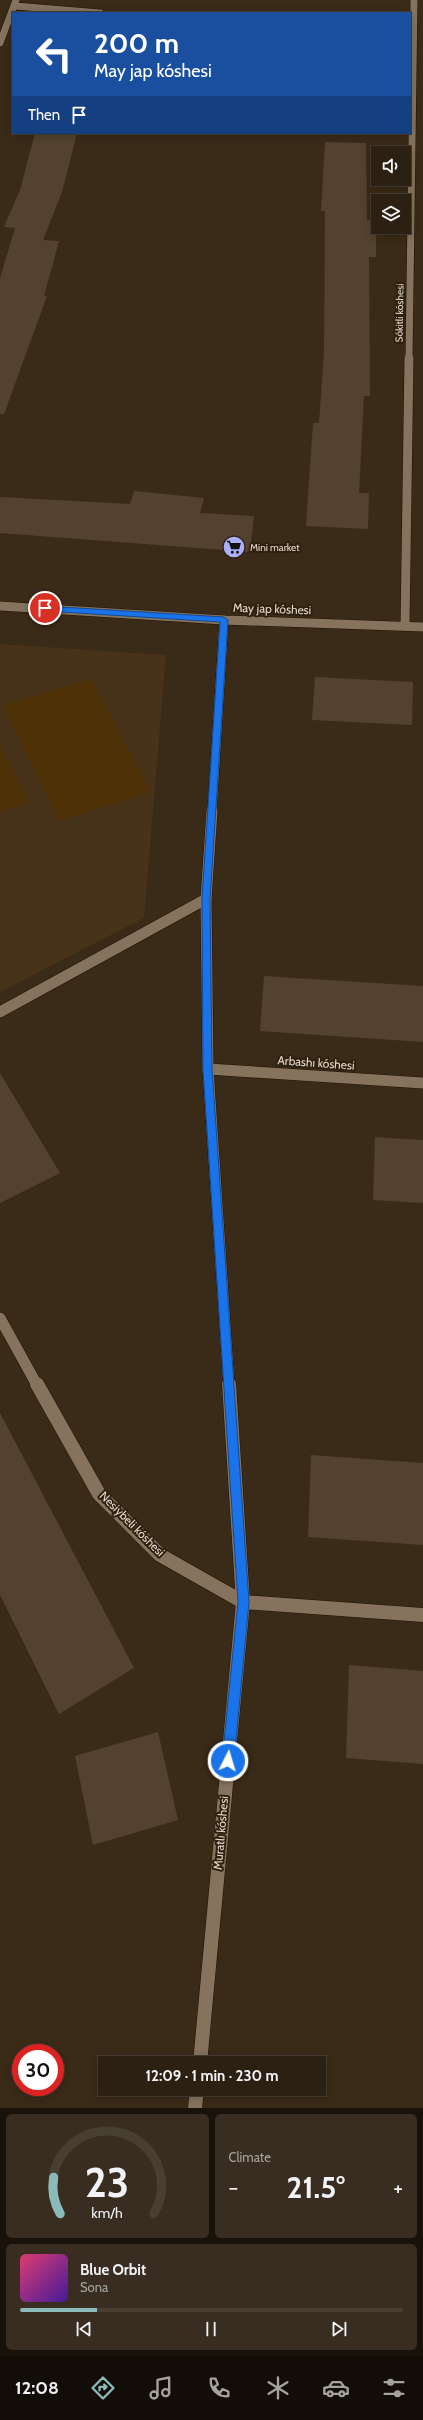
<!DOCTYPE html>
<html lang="en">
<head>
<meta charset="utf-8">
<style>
	:root { --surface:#2c2012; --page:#382d20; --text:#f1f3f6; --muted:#a6a39f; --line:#483e32; --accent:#8bbbb9 }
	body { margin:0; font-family:Cabin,sans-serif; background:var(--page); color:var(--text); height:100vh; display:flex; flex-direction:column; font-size:15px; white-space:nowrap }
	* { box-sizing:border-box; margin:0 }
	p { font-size:13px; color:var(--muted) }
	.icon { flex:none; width:22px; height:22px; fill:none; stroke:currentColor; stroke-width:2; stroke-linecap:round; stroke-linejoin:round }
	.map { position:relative; height:2108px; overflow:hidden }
	.side { display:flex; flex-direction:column; gap:6px; padding:6px; background:#18120a; flex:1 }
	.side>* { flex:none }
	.guide { position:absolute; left:12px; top:12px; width:399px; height:122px; border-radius:0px; box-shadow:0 2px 10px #0003,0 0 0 1px var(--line); background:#1a4fa0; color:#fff; overflow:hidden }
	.controls { position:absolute; left:371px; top:146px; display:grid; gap:8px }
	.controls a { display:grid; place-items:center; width:40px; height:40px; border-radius:0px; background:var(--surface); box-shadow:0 2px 10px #0003,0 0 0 1px var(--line); font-size:20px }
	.speed { position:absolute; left:12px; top:2044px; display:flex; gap:8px; font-size:20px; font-weight:700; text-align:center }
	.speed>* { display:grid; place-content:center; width:52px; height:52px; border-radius:50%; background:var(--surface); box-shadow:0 2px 10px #0003,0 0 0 1px var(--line); line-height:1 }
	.speed .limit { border:6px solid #d22; background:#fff; color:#111 }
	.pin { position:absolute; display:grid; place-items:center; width:34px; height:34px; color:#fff; margin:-17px; border:2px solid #fff; border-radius:50%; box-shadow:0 1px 4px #0007 }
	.me { position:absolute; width:44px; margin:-22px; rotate:5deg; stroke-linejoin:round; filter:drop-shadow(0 0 3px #0008) }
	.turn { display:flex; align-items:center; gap:14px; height:84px; padding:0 16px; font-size:18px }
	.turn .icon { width:52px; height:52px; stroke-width:2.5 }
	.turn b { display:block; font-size:28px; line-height:34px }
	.then { display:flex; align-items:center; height:38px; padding:0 16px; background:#0003; gap:8px; font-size:15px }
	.big { font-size:30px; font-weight:800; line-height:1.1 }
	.side .tile { flex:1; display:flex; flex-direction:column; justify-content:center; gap:6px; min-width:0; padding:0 14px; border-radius:6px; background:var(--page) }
	.side .dial { align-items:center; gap:0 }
	.dial svg { height:104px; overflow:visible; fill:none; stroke:var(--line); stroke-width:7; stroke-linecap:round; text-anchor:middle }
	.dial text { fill:var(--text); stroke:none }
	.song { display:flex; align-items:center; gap:12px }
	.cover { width:48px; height:48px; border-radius:6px; background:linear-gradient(135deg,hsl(340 70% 55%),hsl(260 70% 35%)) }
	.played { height:4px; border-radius:2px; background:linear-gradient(90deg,var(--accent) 20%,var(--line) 20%) }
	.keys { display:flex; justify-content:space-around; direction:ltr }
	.heat { display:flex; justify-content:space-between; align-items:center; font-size:22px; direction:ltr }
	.side .tiles { flex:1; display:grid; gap:6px; grid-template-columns:1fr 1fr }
	.tile:last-child { grid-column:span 2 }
	.trip { position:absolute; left:98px; top:2056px; width:228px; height:40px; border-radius:0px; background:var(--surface); box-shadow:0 2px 10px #0003,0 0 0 1px var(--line); font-weight:800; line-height:40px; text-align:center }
	.tabs { display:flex; height:64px; justify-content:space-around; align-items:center; background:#120d07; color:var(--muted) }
	.tabs .icon { width:28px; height:28px }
	.tabs .current { color:var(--accent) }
	.tabs b { font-size:18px; color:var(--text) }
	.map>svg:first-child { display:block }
	.built { fill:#47321a }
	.green { fill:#4f3207 }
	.building { fill:#53422f }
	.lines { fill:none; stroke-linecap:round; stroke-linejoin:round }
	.minor-far3-casing { stroke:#201202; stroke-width:8 }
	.minor-far2-casing { stroke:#201202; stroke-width:10 }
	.minor-far1-casing { stroke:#201202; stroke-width:12 }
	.minor-casing { stroke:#201202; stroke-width:15 }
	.minor-far3 { stroke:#85735e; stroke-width:7 }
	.minor-far2 { stroke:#85735e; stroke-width:9 }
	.minor-far1 { stroke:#85735e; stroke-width:11 }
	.minor { stroke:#85735e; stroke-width:14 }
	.route { fill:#1a73e8; stroke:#114b97 }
	.labels { text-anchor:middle; stroke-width:4; stroke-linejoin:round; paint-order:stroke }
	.far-street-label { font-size:10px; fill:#e3d9cd; stroke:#2f200e }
	.far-poi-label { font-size:10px; fill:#e3d9cd; stroke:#2f200e; text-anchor:start }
	.street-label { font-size:12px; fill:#e3d9cd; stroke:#2f200e }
</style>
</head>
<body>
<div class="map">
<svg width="423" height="2108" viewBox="0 0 423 2108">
	<rect width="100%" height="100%" fill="#3a2a18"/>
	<!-- built -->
	<polygon class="built" points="0,644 166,655 144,918 0,992"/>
	<!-- green -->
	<g class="green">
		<polygon points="91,679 151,792 59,821 3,705"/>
		<polygon points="0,745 30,802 0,812"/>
	</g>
	<!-- building -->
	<g class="building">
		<polygon points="35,133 77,133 62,192 43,240 59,241 44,296 47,296 4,414 0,414 0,278 15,228 4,227 20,190"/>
		<polygon points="325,142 366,143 367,220 376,220 376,257 369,257 370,396 364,396 359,493 369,493 368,529 306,526 313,423 319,423 324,353 325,211 321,211"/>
		<polygon points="134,491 204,498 200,513 254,516 250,552 0,533 0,497 130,504"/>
		<polygon points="315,677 413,682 412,725 312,720"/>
		<polygon points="264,976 423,986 423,1042 260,1031"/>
		<polygon points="0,1073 60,1173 0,1203"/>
		<polygon points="375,1137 423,1140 423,1203 373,1200"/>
		<polygon points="0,1413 134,1668 59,1714 0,1595"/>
		<polygon points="311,1455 423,1463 423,1545 308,1537"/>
		<polygon points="349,1665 423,1671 423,1764 346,1758"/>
		<polygon points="158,1732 178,1820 93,1845 75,1756"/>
	</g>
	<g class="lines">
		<!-- minor-far3 casing -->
		<g class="minor-far3-casing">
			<g id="minor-far3">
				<polyline points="15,6 100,13"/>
				<polyline points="0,43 16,0"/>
				<polyline points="409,359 414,0"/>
			</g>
		</g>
		<!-- minor-far2 casing -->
		<g class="minor-far2-casing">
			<g id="minor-far2">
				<polyline points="0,606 224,620 423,627"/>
				<polyline points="405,626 409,358"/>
				<polyline points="212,812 224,620"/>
			</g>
		</g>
		<!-- minor-far1 casing -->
		<g class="minor-far1-casing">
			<g id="minor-far1">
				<polyline points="212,811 206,899 208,1069 229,1385"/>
				<polyline points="0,1012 206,899"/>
				<polyline points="208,1069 423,1083"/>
				<polyline points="0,1318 37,1385"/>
			</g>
		</g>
		<!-- minor casing -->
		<g class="minor-casing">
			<g id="minor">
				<polyline points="37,1384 99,1494 160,1555 243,1602 423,1615"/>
				<polyline points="200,2063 243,1602 229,1384"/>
				<polyline points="195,2108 197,2089"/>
			</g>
		</g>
		<!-- minor-far3 -->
		<use href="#minor-far3" class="minor-far3"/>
		<!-- minor-far2 -->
		<use href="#minor-far2" class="minor-far2"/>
		<!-- minor-far1 -->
		<use href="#minor-far1" class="minor-far1"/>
		<!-- minor -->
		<use href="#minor" class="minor"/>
	</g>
	<!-- route -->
	<polygon class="route" points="45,606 224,617 228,620 210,899 212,1069 249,1602 234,1761 232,1765 228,1767 224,1765 222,1761 238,1602 203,1069 202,899 220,622 45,611 41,608"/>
	<!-- icons -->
	<defs>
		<g id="supermarket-disc" transform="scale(1.15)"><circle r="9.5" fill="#aab0fb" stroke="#2f200e"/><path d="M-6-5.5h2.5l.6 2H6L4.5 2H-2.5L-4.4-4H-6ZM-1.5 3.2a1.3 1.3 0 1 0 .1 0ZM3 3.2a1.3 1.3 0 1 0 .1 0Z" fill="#111"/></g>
	</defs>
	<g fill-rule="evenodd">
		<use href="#supermarket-disc" x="234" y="547"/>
	</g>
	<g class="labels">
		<!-- far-street labels -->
		<g class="far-street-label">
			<text transform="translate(399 313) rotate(-89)" y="4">Sókitli kóshesi</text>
		</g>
		<!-- far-poi labels -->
		<g class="far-poi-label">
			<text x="250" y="551">Mini market</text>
		</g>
		<!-- street labels -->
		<g class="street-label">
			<text transform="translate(272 609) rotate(2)" y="4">May jap kóshesi</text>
			<text transform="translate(316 1063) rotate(4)" y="4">Arbashı kóshesi</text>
			<text transform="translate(132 1524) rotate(45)" y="4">Nesiybeli kóshesi</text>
			<text transform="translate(221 1833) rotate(-85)" y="4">Muratlı kóshesi</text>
		</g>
	</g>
</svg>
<div class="controls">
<a><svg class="icon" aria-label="sound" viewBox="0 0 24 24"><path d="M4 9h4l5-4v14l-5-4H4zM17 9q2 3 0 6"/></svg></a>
<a><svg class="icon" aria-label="layers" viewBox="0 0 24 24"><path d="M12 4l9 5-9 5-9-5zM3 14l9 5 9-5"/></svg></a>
</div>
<div class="speed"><div class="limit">30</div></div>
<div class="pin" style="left:45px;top:608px;background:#d93025"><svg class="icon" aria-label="arrive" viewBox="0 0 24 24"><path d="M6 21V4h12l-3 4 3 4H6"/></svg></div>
<svg class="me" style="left:228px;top:1761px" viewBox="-20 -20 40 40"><circle r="17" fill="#1a73e8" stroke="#fff" stroke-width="3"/><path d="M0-11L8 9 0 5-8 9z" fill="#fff"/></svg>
<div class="trip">12:09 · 1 min · 230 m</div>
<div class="guide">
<div class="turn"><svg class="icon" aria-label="left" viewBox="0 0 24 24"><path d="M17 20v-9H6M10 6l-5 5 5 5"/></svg><div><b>200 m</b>May jap kóshesi</div></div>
<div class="then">Then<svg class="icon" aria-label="arrive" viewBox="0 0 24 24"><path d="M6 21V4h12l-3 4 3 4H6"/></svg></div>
</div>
</div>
<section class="side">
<div class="tiles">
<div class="tile dial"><svg viewBox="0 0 100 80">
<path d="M14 69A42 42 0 1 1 86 69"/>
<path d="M14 69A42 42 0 0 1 9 41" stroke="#8bbbb9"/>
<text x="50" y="56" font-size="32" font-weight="700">23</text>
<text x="50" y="72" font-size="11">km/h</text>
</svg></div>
<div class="tile"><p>Climate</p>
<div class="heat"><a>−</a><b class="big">21.5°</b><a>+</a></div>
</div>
<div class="tile">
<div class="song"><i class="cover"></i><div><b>Blue Orbit</b><p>Sona</p></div></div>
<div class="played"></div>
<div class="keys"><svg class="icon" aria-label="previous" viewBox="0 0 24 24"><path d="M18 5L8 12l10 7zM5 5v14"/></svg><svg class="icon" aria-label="pause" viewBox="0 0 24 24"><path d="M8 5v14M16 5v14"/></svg><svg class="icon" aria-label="next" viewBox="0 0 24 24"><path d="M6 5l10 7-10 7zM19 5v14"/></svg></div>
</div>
</div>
</section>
<nav class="tabs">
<b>12:08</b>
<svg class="icon current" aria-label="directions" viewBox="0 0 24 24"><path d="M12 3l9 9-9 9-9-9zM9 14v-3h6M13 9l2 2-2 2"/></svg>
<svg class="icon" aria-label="music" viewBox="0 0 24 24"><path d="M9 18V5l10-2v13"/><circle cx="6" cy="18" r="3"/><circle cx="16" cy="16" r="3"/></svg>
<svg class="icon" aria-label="phone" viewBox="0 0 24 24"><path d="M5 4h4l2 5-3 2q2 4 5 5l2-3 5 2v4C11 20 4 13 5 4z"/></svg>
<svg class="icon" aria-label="climate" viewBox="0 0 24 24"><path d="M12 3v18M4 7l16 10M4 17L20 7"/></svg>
<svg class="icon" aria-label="car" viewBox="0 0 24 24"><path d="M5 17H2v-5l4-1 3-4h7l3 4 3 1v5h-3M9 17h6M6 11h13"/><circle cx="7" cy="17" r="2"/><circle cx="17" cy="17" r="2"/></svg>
<svg class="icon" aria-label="filters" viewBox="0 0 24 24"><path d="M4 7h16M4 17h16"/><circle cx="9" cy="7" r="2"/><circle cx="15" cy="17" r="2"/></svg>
</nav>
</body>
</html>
